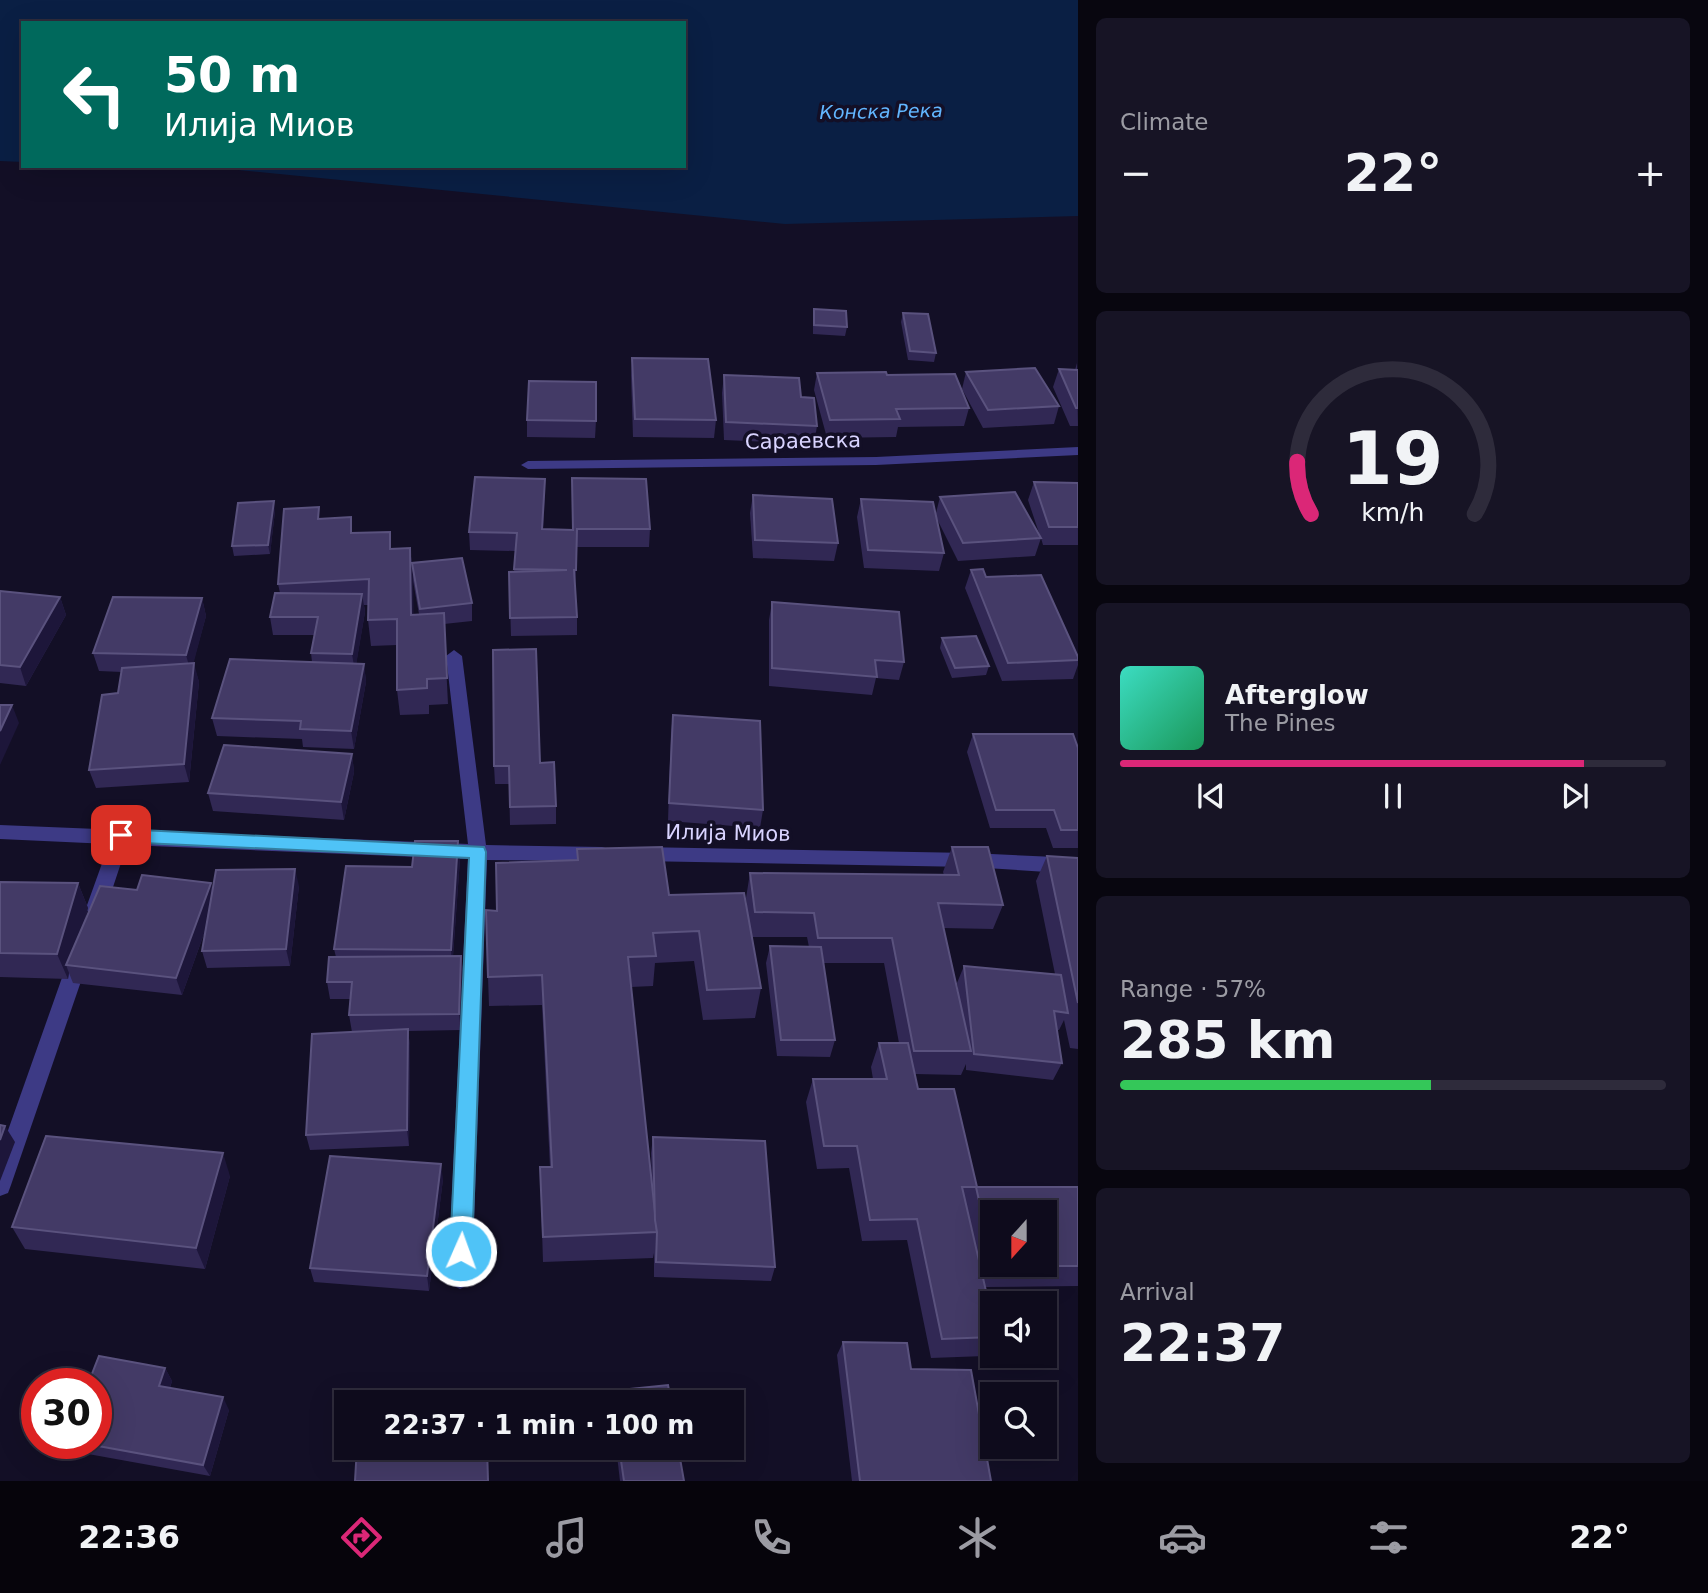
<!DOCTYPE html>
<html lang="en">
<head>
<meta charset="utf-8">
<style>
	:root { --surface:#0e0b1c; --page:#171425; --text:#f1f3f6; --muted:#9b9ba3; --line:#2e2b3b; --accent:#db2777 }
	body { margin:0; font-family:"DejaVu Sans",sans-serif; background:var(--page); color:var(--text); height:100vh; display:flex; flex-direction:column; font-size:26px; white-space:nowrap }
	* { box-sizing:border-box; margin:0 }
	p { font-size:23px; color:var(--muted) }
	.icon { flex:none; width:38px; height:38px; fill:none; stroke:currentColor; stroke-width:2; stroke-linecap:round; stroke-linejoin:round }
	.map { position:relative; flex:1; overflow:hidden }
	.sheet { display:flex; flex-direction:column; gap:18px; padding:18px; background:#08060f; width:630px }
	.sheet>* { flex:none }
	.top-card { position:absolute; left:21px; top:21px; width:665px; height:147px; border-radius:0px; box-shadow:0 7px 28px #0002,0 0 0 2px var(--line); background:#00695c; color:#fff; overflow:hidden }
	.needle { width:46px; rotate:201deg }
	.tools { position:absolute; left:980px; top:1200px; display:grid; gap:14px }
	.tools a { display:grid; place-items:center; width:77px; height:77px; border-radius:0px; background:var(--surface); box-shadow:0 7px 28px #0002,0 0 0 2px var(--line); font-size:35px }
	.speed { position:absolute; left:21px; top:1368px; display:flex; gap:14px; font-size:35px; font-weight:700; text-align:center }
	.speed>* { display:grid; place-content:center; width:91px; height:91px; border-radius:50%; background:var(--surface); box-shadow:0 7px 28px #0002,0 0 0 2px var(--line); line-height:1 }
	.speed .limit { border:10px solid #d22; background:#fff; color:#111 }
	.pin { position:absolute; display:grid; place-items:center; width:60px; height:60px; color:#fff; margin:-30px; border-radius:14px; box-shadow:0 4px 10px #0006 }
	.me { position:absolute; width:77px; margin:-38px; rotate:2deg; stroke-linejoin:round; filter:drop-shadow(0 0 5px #0008) }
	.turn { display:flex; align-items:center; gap:24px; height:147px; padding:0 28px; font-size:32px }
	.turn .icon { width:91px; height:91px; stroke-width:2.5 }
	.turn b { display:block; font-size:49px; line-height:60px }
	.big { font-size:52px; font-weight:700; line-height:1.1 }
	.sheet .tile { flex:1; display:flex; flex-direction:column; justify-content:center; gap:10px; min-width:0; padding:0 24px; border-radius:10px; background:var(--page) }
	.sheet .dial { align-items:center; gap:0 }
	.dial svg { height:182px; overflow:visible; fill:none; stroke:var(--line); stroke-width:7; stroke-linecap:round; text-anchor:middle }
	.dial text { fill:var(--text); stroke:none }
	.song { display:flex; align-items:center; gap:21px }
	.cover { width:84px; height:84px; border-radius:10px; background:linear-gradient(135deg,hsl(170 70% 55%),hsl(150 70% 35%)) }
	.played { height:7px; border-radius:4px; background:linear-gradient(90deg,var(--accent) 85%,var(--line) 85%) }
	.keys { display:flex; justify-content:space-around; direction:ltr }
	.heat { display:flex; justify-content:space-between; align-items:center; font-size:38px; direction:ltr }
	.charge { height:10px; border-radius:5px; background:linear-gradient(90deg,#34c759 57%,var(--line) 0) }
	.trip { position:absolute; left:334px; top:1390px; width:410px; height:70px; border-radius:0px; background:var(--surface); box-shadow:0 7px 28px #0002,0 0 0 2px var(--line); font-weight:700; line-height:70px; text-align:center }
	.menu { display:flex; height:112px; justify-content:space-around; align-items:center; background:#06040b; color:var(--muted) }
	.menu .icon { width:49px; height:49px }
	.menu .selected { color:var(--accent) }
	.menu b { font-size:32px; color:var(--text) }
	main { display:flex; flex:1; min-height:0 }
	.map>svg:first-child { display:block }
	.water { fill:#0a1f44 }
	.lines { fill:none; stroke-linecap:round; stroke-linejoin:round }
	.minor { fill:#3d3a85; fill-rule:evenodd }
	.wall { fill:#312854; fill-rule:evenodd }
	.shaded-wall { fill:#1d163a }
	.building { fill:#433a66; stroke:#5a527e; stroke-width:2 }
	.route { fill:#4fc3f7; stroke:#337fa1; stroke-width:2 }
	.labels { text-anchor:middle; stroke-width:7; stroke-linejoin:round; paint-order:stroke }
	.far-water-label { font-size:19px; font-style:italic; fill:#62b6ff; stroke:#130f26 }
	.street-label { font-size:21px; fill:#d9d4ff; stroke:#130f26 }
</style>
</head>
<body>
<main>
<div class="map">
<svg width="1078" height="1481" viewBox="0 0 1078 1481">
	<rect width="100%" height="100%" fill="#130f26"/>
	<!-- water -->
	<polygon class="water" points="0,0 1078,0 1078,216 785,224 198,166 684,166 684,23 23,23 23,162 0,161"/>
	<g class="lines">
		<!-- minor -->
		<g class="minor">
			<polygon points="1078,447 1078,455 876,465 528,469 521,465 528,461 876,457"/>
			<polygon points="454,650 462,656 486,845 602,847 609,849 611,854 609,859 602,861 487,860 472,1277 468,1285 460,1289 452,1285 448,1277 468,859 127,845 106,908 103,914 96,916 89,914 86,908 109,844 0,839 0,825 468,844 446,656"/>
			<polygon points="640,847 970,853 1078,858 1078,874 970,867 640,861 633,859 631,854 633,849"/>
			<polygon points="79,950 86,952 89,958 11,1185 8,1193 0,1196 0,1153 69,958 72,952"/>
		</g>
	</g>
	<!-- wall -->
	<g class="wall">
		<polygon points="814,309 847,327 845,336 813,334 813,318"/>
		<polygon points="903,313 936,353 934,362 908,360 901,322"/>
		<polygon points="632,358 716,420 714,438 633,437 631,376"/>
		<polygon points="1077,363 1078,426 1070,426 1053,387 1059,369 1075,370"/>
		<polygon points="966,372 1059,406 1054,424 983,428 962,389"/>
		<polygon points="817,373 887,375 969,408 964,426 898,427 896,437 827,438 814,390"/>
		<polygon points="724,375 801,397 817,426 814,444 724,440 722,393"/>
		<polygon points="527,420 596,421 595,438 527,437"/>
		<polygon points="572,478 650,529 649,547 577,547 575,589 577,617 577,635 511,636 509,572 514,572 515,551 470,550 469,532 545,479 543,529 572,530"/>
		<polygon points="1034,482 1078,483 1078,545 1043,545 1041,538 1035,556 958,561 936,517 944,553 939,571 864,568 857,517 861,499 936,513 940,497 1040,536 1028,500"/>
		<polygon points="753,495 838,543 834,561 753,558 750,513"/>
		<polygon points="275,511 270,554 234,556 232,546"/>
		<polygon points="321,519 391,549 410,548 413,574 413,614 419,614 413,581 412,563 472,603 472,621 444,624 448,704 429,705 429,714 400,715 397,690 397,645 371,646 368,620 369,605 364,605 365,612 356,664 364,664 366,682 354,749 303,747 302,739 217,736 212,718 312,662 311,653 314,635 273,635 270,617 280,593 278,584"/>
		<polygon points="971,570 986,577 1078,657 1078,665 1073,679 1002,681 965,588"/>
		<polygon points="0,591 60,597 66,615 26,686 0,683"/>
		<polygon points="202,598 206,616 193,663 199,682 189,782 96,788 89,770 118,693 122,672 99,671 93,653"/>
		<polygon points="772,602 904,662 899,680 876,678 872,695 769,686 769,620"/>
		<polygon points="942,638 989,666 986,675 952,678 940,648"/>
		<polygon points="673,715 763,810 760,828 668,821 671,733"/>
		<polygon points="973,734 1078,748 1078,848 1053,848 1046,828 990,828 967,752"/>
		<polygon points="352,754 354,772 344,820 213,811 208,793"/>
		<polygon points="540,763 556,806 556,824 510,825 509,784 495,784 494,766"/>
		<polygon points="458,841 460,859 453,956 461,956 463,973 461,1030 408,1031 410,1046 409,1146 310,1150 306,1135 352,1032 349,1015 350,999 330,999 327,982 336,957 334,949 412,867"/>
		<path d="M952,847L1003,905L993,929L943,928L959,996L957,983L964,966L1055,974L1036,881L1047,856L1078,858V1049L1070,1048L1064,1020L1059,1030H1057L1062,1063L1053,1080L966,1070V1064L961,1075L915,1074L918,1089L977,1187H1078V1286L985,1287L992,1317V1344L985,1356L931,1358L907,1240L862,1241L849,1168L817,1169L806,1102L813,1079H873L871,1067L879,1043H899L884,963H823L835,1040L830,1057L777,1056L766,963L770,946L809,947L807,937H752L761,988L755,1018L703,1020L694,961L655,963L653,986L631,987L652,1188L651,1153L653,1137L775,1267L771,1281L654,1277V1253L653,1258L543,1262L540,1167H550L542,1005L489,1006L488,977L497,911L577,861V849L669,895L747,909L746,898L750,873L944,875L943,872ZM992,1213L1045,1265H992Z"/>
		<polygon points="0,882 78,883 88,908 83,926 137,890 299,886 290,966 207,968 202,951 205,931 182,995 73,983 69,973 68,979 0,977"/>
		<polygon points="230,1176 205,1269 25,1249 12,1227"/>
		<polygon points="443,1179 429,1291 314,1282 310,1268"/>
		<polygon points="843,1342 911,1369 991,1481 852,1481 837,1355"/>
		<polygon points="165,1368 172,1381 170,1388 229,1410 210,1476 77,1452 70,1444 96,1444"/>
		<polygon points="616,1447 678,1447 684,1481 620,1481"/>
	</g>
	<!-- shaded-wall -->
	<g class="shaded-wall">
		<polygon points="545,479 545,497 542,547 542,529"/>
		<polygon points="274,501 275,511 270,554 268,545"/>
		<polygon points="410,548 413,574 414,640 411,615"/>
		<polygon points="362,594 365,612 355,672 352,654"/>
		<polygon points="60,597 66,615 26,686 20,667"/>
		<polygon points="202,598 206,616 191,673 186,655"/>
		<polygon points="194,663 199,682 189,782 184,764"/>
		<polygon points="364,664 366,682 354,749 351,731"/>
		<polygon points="12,705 19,723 0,765 0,731"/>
		<polygon points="352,754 354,772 344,820 341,802"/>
		<polygon points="458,841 460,859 452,968 451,950"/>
		<polygon points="295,869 299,886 290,966 286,949"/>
		<polygon points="78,883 88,908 71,966 66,965 69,973 68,979 57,954"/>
		<polygon points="211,883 216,900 182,995 176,978"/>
		<polygon points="461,956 463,973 461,1030 459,1014"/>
		<polygon points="408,1029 410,1046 409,1146 407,1130"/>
		<polygon points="5,1126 15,1142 0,1181 0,1140"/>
		<polygon points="223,1153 230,1176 205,1269 196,1248"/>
		<polygon points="441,1164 443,1179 429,1291 427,1276"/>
		<polygon points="165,1368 172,1381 166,1399 159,1386"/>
		<polygon points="223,1397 229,1410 210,1476 203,1465"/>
	</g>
	<!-- building -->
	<g class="building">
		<polygon points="814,309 846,311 847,327 814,325"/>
		<polygon points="903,313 928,314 936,353 910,351"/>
		<polygon points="632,358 708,359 716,420 635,419"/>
		<polygon points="1035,368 1059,406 988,410 966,372"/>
		<polygon points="1059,369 1078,370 1078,408 1076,408"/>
		<polygon points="886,372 887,375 955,374 969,408 896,409 900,419 830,420 817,373"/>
		<polygon points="724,375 799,378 801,397 814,398 817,426 726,422"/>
		<polygon points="529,381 596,382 596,421 527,420"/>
		<polygon points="475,477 545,479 542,529 573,530 572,478 646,479 650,529 577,529 576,570 574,570 577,617 510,618 509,572 567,570 514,569 517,533 469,532"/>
		<polygon points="1034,482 1078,483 1078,527 1049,527"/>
		<polygon points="1015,492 1041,538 963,543 940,497"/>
		<polygon points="753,495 832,499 838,543 755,540"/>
		<polygon points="861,499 933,502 944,553 868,550"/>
		<polygon points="274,501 268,545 232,546 238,503"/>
		<polygon points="319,507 318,519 351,517 351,533 390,532 390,549 410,548 411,615 444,613 447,678 427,679 427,688 397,690 397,619 368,620 369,579 278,584 284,509"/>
		<polygon points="462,558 472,603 420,609 412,563"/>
		<polygon points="983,569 986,577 1041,575 1078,657 1078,660 1008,663 971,570"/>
		<polygon points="0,591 60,597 20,667 0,665"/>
		<polygon points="275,593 362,594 352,654 311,653 318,617 270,617"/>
		<polygon points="113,597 202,598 186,655 93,653"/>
		<polygon points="772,602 899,612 904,662 875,660 877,677 772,668"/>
		<polygon points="976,636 989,666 955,668 942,638"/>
		<polygon points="536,649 540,763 554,762 556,806 510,807 509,766 494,766 493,650"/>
		<polygon points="230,659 364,664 351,731 300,729 301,721 212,718"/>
		<polygon points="194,663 184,764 89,770 102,695 118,693 122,668"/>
		<polygon points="0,705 12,705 0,731"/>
		<polygon points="673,715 760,721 763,810 669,803"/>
		<polygon points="973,734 1073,734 1078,748 1078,830 1061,830 1054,810 996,810"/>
		<polygon points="224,745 352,754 341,802 208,793"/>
		<polygon points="415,841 458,841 451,950 334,949 346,866 412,867"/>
		<polygon points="662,847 669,895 744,893 761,988 707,990 699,931 653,933 656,956 628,957 657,1232 543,1237 540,1167 552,1167 542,975 488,977 486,910 497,911 496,863 578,860 577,849"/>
		<polygon points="952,847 988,847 1003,905 938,903 971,1051 914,1051 892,938 818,938 814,913 755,912 750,873 959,875"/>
		<polygon points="1047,856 1078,858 1078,1003"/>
		<polygon points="295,869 286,949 202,951 216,870"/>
		<polygon points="142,875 211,883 176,978 66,965 100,886 137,890"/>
		<polygon points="0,882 78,883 57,954 0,953"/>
		<polygon points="770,946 821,947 835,1040 781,1040"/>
		<polygon points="461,956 459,1014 349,1015 352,982 327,982 329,957"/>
		<polygon points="964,966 1061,975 1068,1013 1054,1011 1062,1063 974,1054"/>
		<polygon points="408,1029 407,1130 306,1135 312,1034"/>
		<polygon points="879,1043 908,1043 918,1089 954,1089 977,1187 1078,1187 1078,1266 994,1266 994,1265 1045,1265 1045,1213 992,1213 992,1258 976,1187 962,1187 992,1317 992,1337 942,1339 917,1219 870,1220 857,1146 824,1146 813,1079 887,1079"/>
		<polygon points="0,1125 5,1126 0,1140"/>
		<polygon points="46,1136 223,1153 196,1248 12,1227"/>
		<polygon points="653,1137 765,1141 775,1267 656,1262 657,1232 655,1220"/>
		<polygon points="330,1156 441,1164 427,1276 310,1268"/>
		<polygon points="843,1342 907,1343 911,1369 971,1370 991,1481 860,1481"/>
		<polygon points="99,1356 165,1368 159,1386 223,1397 203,1465 87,1444 96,1444 96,1384 88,1384"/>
		<polygon points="668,1385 671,1402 613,1402 611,1391"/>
		<polygon points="357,1447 487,1447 488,1481 355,1481"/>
		<polygon points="619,1447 678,1447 684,1481 624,1481"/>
	</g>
	<!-- route -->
	<polygon class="route" points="121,829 484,847 486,852 472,1251 469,1258 461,1261 454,1258 450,1251 469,858 121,842 115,840 113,835 115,831"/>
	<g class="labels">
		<!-- far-water labels -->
		<g class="far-water-label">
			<text transform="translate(881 111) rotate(-1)" y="7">Конска Река</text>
		</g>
		<!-- street labels -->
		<g class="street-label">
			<text transform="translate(803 441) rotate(-1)" y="7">Сараевска</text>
			<text transform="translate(728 833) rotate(1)" y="7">Илија Миов</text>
		</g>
	</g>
</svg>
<div class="tools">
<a><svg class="needle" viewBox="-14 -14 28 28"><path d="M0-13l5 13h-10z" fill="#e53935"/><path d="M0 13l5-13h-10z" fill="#9b9ba3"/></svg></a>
<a><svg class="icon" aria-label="sound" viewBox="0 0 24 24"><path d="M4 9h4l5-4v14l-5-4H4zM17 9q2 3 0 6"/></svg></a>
<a><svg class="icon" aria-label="search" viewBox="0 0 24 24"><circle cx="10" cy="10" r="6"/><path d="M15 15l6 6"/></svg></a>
</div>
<div class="speed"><div class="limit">30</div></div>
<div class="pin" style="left:121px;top:835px;background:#d93025"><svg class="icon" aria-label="arrive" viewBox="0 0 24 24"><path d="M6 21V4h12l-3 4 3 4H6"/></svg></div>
<svg class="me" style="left:461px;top:1251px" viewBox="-20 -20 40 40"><circle r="17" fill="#4fc3f7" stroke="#fff" stroke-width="3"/><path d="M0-11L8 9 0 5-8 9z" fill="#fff"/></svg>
<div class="trip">22:37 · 1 min · 100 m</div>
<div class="top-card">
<div class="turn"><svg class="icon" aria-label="left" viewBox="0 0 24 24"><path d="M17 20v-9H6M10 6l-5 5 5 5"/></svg><div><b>50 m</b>Илија Миов</div></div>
</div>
</div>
<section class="sheet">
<div class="tile"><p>Climate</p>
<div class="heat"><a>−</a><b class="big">22°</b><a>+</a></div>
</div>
<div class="tile dial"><svg viewBox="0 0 100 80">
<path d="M14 69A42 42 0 1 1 86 69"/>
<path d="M14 69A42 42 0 0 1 8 46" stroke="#db2777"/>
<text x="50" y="56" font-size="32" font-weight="700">19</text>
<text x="50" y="72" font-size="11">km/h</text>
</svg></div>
<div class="tile">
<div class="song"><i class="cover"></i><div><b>Afterglow</b><p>The Pines</p></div></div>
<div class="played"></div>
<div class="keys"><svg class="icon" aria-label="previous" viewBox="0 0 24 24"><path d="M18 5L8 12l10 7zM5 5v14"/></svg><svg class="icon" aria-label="pause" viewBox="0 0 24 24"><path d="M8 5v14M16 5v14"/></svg><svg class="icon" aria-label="next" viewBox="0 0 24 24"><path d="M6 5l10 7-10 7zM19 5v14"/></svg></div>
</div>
<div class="tile"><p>Range · 57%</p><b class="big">285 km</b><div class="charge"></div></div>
<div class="tile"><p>Arrival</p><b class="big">22:37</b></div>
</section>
</main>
<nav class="menu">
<b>22:36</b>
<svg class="icon selected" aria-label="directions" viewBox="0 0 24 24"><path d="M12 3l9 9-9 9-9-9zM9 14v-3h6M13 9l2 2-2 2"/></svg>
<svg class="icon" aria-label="music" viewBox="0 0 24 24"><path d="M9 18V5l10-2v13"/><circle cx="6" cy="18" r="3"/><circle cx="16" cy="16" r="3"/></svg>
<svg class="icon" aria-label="phone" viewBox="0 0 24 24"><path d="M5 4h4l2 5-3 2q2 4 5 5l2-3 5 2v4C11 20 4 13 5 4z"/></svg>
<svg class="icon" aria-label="climate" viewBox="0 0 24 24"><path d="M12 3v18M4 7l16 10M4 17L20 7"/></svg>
<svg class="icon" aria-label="car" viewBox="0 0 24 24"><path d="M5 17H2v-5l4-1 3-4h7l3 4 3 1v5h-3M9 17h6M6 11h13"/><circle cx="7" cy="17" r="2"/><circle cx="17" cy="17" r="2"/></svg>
<svg class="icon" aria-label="filters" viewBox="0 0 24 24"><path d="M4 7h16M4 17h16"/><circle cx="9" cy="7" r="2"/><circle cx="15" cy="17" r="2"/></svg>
<b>22°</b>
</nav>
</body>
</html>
